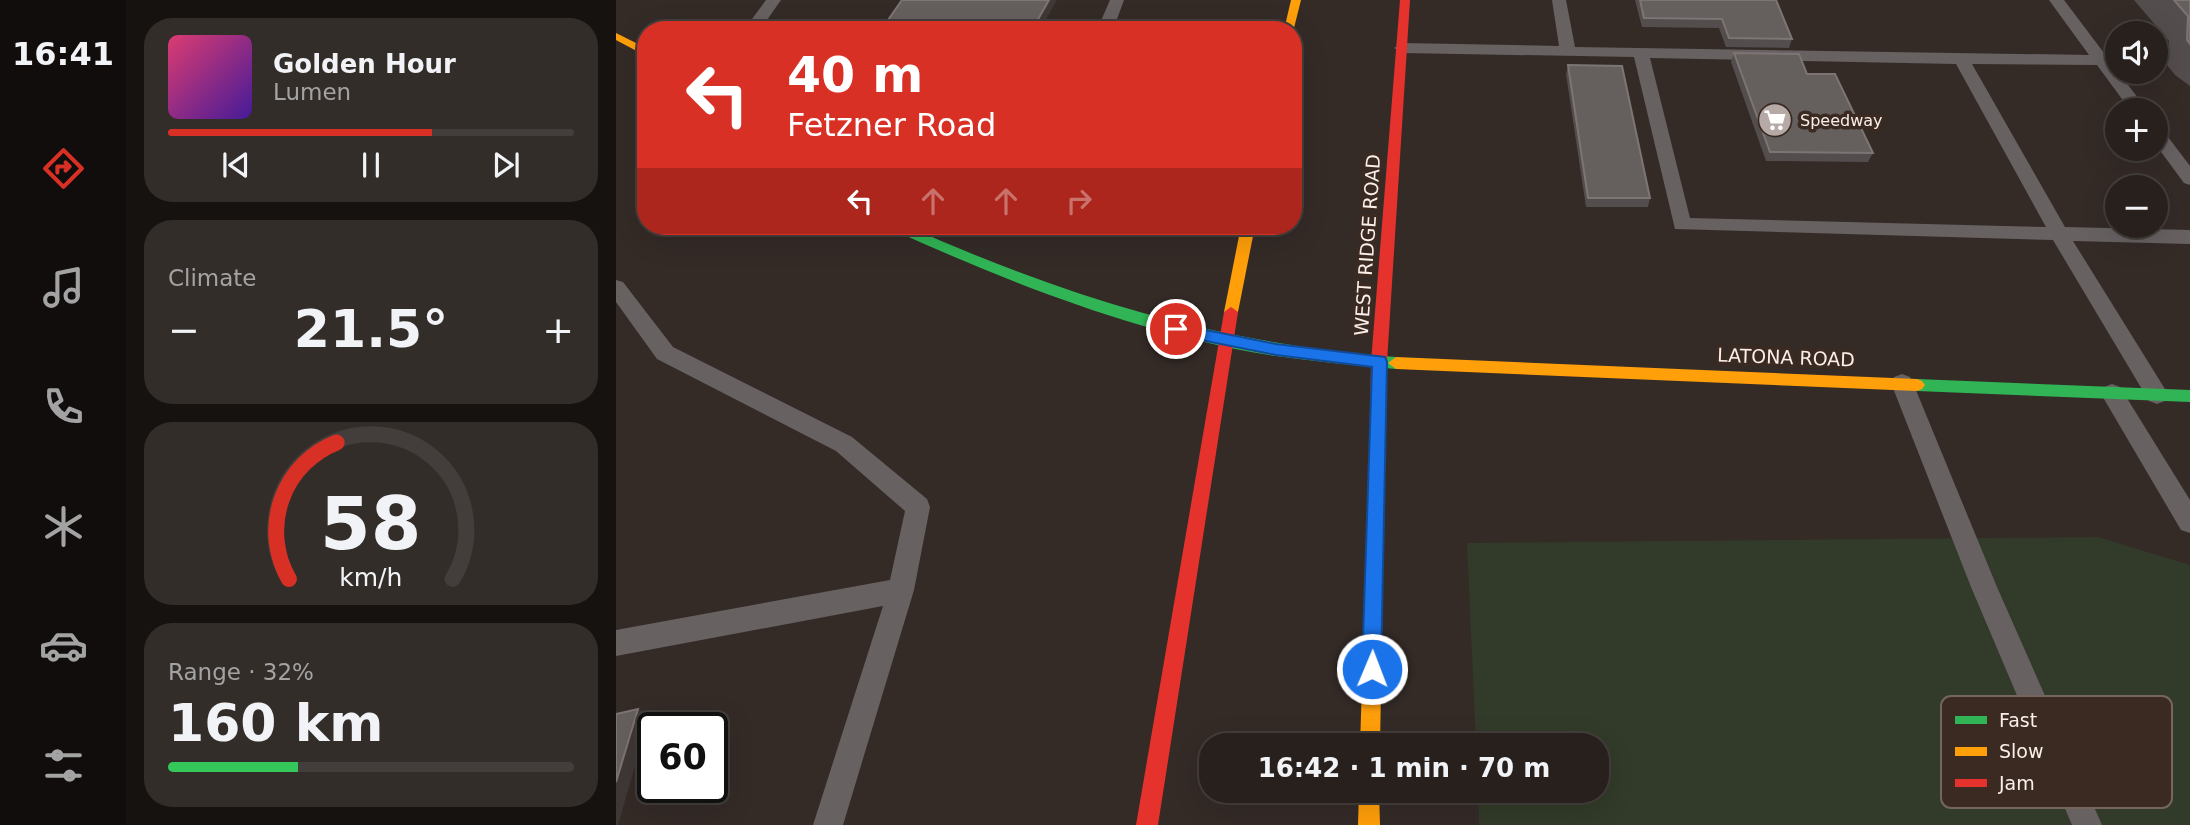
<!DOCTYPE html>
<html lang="en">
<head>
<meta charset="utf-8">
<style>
	:root { --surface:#27201d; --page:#332d2a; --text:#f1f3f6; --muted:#a4a3a4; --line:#433e3b; --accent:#d93025 }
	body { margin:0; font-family:"DejaVu Sans",sans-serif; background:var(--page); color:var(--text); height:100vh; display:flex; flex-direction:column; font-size:26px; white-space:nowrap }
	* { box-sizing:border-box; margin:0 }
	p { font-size:23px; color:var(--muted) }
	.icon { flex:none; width:38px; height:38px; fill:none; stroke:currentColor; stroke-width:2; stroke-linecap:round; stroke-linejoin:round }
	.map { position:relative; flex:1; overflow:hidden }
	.details { display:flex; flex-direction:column; gap:18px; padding:18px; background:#151210; width:490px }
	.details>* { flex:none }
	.guide { position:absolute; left:21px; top:21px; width:665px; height:214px; border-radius:28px; box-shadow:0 7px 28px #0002,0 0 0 2px var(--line); background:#d93025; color:#fff; overflow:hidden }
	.tools { position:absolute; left:1489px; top:21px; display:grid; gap:14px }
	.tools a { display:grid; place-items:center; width:63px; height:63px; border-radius:50%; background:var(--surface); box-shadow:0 7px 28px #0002,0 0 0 2px var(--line); font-size:35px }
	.speed { position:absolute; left:21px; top:712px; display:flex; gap:14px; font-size:35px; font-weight:700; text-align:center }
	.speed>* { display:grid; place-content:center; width:91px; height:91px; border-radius:50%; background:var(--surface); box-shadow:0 7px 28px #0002,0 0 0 2px var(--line); line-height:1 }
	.speed .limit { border:4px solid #111; border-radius:10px; background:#fff; color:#111 }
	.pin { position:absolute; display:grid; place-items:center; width:60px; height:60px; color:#fff; margin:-30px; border:4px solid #fff; border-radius:50%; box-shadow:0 2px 7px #0007 }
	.me { position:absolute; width:77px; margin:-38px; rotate:1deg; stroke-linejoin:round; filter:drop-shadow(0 0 5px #0008) }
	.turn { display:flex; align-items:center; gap:24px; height:147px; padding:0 35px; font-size:32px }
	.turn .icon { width:91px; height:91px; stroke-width:2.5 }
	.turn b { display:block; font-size:49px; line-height:60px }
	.lanes { display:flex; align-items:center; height:66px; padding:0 35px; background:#0003; justify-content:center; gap:35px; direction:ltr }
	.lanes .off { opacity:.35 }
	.big { font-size:52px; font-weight:700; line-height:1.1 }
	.details .tile { flex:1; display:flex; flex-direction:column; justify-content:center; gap:10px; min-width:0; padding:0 24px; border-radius:28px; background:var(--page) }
	.details .dial { align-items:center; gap:0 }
	.dial svg { height:182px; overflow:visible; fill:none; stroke:var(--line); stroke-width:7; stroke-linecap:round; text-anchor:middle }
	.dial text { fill:var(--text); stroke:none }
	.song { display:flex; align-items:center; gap:21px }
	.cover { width:84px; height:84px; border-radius:10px; background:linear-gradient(135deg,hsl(340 70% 55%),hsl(260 70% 35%)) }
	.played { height:7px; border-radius:4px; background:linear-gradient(90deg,var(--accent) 65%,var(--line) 65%) }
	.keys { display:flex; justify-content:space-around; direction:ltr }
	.heat { display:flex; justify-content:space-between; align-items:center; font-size:38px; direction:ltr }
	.charge { height:10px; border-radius:5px; background:linear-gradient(90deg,#34c759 32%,var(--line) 0) }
	.trip { position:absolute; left:583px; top:733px; width:410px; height:70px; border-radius:28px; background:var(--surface); box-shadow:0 7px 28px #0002,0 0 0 2px var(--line); font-weight:700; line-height:70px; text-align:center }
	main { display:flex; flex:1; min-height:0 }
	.tab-bar { display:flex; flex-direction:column; width:126px; justify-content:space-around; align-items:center; background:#100d0c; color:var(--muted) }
	.tab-bar .icon { width:49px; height:49px }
	.tab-bar .on { color:var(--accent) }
	.tab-bar b { font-size:32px; color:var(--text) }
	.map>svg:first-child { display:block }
	.green { fill:#323a29 }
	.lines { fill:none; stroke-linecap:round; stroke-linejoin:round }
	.lane { fill:#676162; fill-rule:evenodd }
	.fast { fill:#30b455; fill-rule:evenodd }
	.slow { fill:#ff9f0a; fill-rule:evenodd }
	.jam { fill:#e5322d; fill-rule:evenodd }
	.wall { fill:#534d4e }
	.shaded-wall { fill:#3f3837 }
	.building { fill:#655f5e; stroke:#7c7574; stroke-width:2 }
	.route { fill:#1a73e8; stroke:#114b97; stroke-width:2 }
	.labels { text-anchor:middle; stroke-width:7; stroke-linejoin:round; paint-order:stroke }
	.far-poi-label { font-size:16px; fill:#faefe9; stroke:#3a2a21; text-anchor:start }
	.street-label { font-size:19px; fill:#faefe9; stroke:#3a2a21 }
	.key { fill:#3a2a21; stroke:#74655d; stroke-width:2 }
	.key-label { font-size:19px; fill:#faefe9 }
</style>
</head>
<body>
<main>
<nav class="tab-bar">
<b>16:41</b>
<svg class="icon on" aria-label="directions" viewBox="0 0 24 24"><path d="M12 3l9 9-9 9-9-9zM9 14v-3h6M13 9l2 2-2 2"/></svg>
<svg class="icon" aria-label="music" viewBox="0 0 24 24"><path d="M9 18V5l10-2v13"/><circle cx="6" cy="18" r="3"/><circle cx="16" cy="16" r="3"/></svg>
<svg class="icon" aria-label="phone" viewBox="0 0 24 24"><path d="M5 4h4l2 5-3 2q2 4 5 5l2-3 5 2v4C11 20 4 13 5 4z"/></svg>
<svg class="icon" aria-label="climate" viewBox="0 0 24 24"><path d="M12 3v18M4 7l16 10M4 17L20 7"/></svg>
<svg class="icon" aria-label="car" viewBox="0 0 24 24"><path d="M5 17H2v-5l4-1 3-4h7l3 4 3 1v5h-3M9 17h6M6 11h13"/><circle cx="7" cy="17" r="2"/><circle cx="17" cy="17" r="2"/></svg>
<svg class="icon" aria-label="filters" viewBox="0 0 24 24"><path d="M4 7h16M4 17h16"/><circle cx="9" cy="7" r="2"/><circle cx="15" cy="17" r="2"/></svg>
</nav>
<section class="details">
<div class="tile">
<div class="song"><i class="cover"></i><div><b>Golden Hour</b><p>Lumen</p></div></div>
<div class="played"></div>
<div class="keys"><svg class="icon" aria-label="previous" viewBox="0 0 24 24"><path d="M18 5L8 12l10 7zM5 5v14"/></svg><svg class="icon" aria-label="pause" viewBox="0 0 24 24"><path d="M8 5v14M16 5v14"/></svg><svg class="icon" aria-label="next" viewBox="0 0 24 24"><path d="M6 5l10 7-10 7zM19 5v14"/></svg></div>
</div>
<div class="tile"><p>Climate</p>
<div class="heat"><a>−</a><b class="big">21.5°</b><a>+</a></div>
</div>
<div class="tile dial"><svg viewBox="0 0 100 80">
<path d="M14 69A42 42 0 1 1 86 69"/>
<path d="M14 69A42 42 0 0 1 35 9" stroke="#d93025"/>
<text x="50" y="56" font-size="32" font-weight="700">58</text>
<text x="50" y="72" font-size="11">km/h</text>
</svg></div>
<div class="tile"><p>Range · 32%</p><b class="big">160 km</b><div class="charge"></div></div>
</section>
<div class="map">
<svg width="1574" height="825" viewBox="0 0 1574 825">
	<rect width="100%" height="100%" fill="#342b27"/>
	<!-- green -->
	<polygon class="green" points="1482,537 1574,565 1574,825 863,825 862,791 980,791 980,746 860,745 851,543"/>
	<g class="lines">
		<!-- lane -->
		<g class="lane">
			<polygon points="150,0 165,0 144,30 128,30"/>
			<polygon points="494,0 508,0 497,30 481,30"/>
			<path d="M936,0H950L959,47L1473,55L1433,0H1448L1531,110H1514L1481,65L1356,64L1449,227L1574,230V244L1457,241L1549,389L1552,395L1549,401L1541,404L1533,401L1437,240L1059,229L1018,57L786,53L778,48L786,43L943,46ZM1034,58L1340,64L1430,227L1074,218Z"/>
			<polygon points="1540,128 1546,129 1574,166 1574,185 1568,183 1540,145"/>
			<polygon points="0,280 7,282 57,347 236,437 311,499 314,507 298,590 227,825 197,825 267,606 0,656 0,630 274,580 289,511 220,451 41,359 0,302"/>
			<polygon points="1286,374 1294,377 1297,383 1381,587 1486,825 1456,825 1355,587 1275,383 1278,377"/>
			<polygon points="1496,384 1504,387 1574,500 1574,533 1565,530 1488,399 1485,393 1488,387"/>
		</g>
		<!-- fast -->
		<g class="fast">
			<path d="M273,226H291C455,299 600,343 780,357L788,363L780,369C737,365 695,361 653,355C522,333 396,284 275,229Z"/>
			<polygon points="1301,379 1574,390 1574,402 1301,391 1296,389 1293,385 1296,381"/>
		</g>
		<!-- slow -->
		<g class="slow">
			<polygon points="675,0 685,0 677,32 668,30"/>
			<polygon points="0,33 30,48 30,56 0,40"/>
			<polygon points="625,226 639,226 622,312 615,317 608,312"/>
			<polygon points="780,357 1301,379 1306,381 1309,385 1306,389 1301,391 780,369 772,363"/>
			<polygon points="761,454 767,456 769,461 764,746 744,746 753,461 755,456"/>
			<polygon points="743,791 763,791 764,825 742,825"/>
		</g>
		<!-- jam -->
		<g class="jam">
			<polygon points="784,0 794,0 771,362 769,461 767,466 761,468 755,466 753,461 755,362"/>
			<polygon points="615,307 622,312 542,825 520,825 608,312"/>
		</g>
	</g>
	<!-- wall -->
	<g class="wall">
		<polygon points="1019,0 1160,0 1176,39 1173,48 1110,47 1103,28 1026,27"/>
		<polygon points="1518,0 1574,0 1574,86 1559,75 1551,65 1553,41"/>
		<polygon points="1118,53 1191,74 1257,153 1252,162 1150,161 1115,62"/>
		<polygon points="952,65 1034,198 1032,207 970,207 950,74"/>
	</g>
	<!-- shaded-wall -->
	<g class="shaded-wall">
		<polygon points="433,0 441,0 424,30 416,30"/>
		<polygon points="22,709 34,715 2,825 0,825 0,782"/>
	</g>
	<!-- building -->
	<g class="building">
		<polygon points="286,0 433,0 416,30 265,30"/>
		<polygon points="1024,0 1160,0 1176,39 1113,38 1106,19 1028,18"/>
		<polygon points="1558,0 1574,0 1574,44 1571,40 1572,16"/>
		<polygon points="1118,53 1183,54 1191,74 1219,74 1257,153 1154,152"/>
		<polygon points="952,65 1006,66 1034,198 972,198"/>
		<polygon points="22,709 0,782 0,714"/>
	</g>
	<!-- route -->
	<polygon class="route" points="560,324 660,344 769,357 771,362 765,669 763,675 756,678 749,675 746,669 756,367 660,355 560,335 553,329"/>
	<!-- icons -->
	<defs>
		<g id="supermarket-disc" transform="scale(1.75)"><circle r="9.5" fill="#b5aaa5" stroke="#3a2a21"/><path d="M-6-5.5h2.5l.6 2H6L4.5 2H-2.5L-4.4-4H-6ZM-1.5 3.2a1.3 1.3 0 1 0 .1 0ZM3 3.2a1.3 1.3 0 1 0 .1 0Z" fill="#fff"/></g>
	</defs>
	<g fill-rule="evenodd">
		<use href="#supermarket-disc" x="1159" y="120"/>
	</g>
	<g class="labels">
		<!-- far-poi labels -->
		<g class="far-poi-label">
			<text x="1184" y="126">Speedway</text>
		</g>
		<!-- street labels -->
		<g class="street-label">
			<text transform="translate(751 245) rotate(-86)" y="7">WEST RIDGE ROAD</text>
			<text transform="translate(1170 357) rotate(2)" y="7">LATONA ROAD</text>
		</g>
	</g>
	<!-- legend -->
	<rect x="1325" y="696" width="231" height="112" rx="10" class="key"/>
	<rect x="1339" y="716" width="32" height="8" fill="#30b455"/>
	<rect x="1339" y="747" width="32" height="9" fill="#ff9f0a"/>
	<rect x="1339" y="779" width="32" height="8" fill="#e5322d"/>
	<g class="key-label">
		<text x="1383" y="727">Fast</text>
		<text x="1383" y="758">Slow</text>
		<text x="1383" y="790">Jam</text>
	</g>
</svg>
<div class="tools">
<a><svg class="icon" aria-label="sound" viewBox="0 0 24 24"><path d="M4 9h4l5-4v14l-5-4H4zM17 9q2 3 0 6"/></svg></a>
<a>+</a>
<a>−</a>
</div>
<div class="speed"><div class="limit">60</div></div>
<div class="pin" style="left:560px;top:329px;background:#d93025"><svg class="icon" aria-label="arrive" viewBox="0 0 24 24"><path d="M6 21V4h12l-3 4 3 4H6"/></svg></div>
<svg class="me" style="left:756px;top:669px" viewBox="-20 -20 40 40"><circle r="17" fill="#1a73e8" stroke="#fff" stroke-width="3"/><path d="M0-11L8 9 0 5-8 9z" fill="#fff"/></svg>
<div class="trip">16:42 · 1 min · 70 m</div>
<div class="guide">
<div class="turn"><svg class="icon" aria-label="left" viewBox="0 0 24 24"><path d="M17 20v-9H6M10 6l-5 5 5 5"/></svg><div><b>40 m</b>Fetzner Road</div></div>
<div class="lanes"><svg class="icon" aria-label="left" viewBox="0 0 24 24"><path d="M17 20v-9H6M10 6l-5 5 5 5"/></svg><svg class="icon off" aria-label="ahead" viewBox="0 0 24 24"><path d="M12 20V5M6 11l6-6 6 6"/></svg><svg class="icon off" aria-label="ahead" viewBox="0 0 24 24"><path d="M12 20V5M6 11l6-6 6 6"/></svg><svg class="icon off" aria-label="right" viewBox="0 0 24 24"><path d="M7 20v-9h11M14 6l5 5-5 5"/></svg></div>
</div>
</div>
</main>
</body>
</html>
